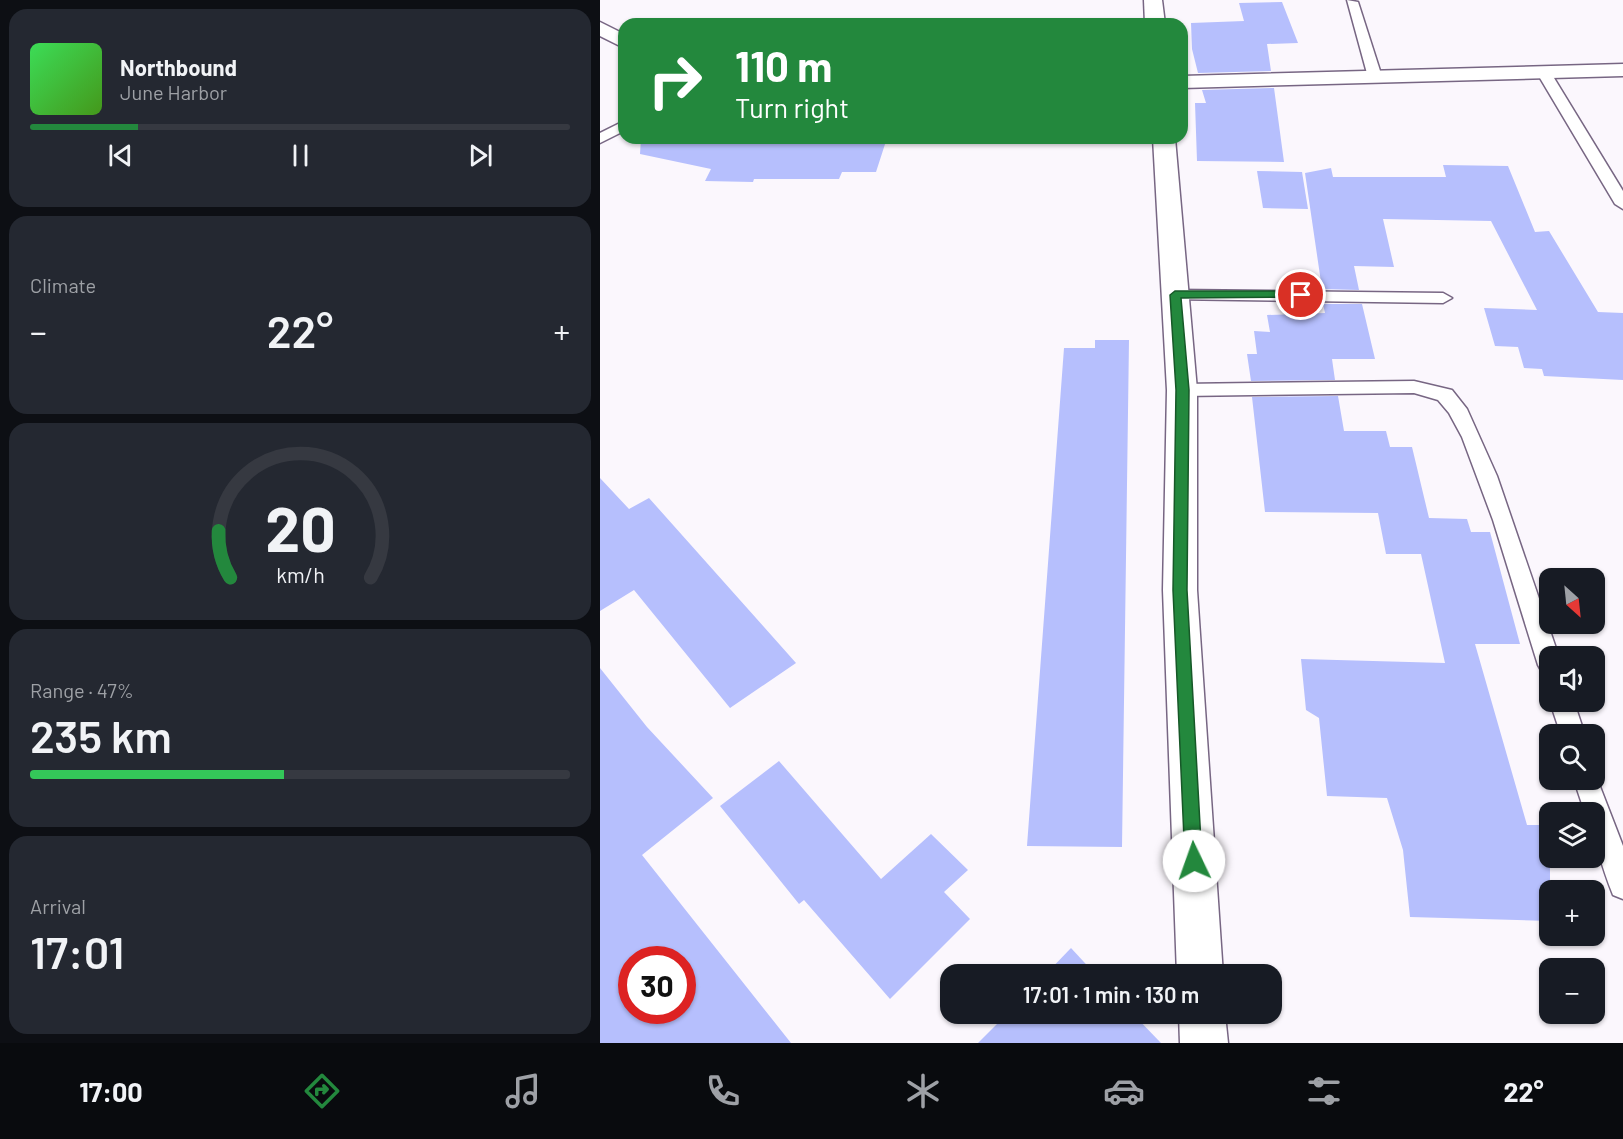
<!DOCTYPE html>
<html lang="en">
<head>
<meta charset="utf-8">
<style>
	:root { --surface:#171b24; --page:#242831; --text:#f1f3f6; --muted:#9ea1a6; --line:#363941; --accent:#23883d }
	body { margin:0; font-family:Barlow,sans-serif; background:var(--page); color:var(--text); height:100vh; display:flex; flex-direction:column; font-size:22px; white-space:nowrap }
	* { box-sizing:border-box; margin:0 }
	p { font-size:20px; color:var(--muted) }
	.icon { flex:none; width:33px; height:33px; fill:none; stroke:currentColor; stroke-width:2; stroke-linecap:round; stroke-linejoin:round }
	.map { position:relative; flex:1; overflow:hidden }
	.side { display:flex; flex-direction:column; gap:9px; padding:9px; background:#0d0f14; width:600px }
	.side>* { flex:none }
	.top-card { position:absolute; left:18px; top:18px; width:570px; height:126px; border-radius:18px; box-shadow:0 2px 4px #0004; background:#23883d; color:#fff; overflow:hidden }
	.needle { width:39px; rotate:153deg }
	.controls { position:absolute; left:939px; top:568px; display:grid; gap:12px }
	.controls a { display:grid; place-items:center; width:66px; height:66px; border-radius:12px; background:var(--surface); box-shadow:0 2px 4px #0004; font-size:30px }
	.speed { position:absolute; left:18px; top:946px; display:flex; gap:12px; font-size:30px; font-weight:700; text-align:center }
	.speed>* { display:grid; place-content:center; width:78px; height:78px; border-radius:50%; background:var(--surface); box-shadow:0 2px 4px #0004; line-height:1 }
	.speed .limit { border:9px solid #d22; background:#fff; color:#111 }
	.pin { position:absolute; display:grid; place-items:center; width:51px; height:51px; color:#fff; margin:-26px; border:3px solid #fff; border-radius:50%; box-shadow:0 2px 6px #0007 }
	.me { position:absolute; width:66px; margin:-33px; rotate:357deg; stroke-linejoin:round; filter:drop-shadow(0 0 4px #0008) }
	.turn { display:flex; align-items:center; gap:21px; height:126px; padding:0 18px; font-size:27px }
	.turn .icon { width:78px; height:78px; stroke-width:2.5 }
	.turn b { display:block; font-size:42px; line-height:51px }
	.big { font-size:45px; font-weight:600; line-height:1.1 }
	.side .tile { flex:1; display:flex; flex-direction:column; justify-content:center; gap:9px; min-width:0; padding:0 21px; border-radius:18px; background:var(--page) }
	.side .dial { align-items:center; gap:0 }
	.dial svg { height:156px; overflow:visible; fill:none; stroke:var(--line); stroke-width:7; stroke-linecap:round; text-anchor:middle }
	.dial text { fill:var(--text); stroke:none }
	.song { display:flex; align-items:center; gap:18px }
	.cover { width:72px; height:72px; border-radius:9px; background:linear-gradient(135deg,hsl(130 70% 55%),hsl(100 70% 35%)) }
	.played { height:6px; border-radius:3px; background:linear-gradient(90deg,var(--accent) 20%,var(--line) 20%) }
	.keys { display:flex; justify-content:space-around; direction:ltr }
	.heat { display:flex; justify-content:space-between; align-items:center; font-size:33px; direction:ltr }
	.charge { height:9px; border-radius:4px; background:linear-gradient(90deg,#34c759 47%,var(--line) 0) }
	.trip { position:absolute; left:340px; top:964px; width:342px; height:60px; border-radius:18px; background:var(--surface); box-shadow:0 2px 4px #0004; font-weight:600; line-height:60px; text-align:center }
	.dock { display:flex; height:96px; justify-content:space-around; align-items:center; background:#090b0e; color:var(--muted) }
	.dock .icon { width:42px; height:42px }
	.dock .selected { color:var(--accent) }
	.dock b { font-size:27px; color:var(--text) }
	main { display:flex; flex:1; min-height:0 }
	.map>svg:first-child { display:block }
	.building { fill:#b6bffd; fill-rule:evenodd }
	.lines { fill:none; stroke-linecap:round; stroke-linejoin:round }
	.lane-casing { stroke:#776683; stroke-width:3 }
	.street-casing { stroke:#776683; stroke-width:3 }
	.lane { fill:#fff; fill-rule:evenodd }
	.street { fill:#fff; fill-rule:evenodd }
	.route { fill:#23883d; stroke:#175828; stroke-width:1.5 }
</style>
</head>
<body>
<main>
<section class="side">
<div class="tile">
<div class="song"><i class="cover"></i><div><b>Northbound</b><p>June Harbor</p></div></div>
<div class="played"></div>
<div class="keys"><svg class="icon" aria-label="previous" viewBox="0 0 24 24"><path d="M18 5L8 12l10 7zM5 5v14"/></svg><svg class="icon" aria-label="pause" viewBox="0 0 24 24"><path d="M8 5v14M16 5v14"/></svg><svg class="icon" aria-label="next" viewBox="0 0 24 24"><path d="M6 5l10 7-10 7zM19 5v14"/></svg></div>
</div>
<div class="tile"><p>Climate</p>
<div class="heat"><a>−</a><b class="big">22°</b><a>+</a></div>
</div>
<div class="tile dial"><svg viewBox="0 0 100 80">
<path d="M14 69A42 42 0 1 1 86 69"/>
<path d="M14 69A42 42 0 0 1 8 45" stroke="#23883d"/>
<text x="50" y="56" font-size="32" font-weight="700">20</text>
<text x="50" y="72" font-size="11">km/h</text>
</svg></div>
<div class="tile"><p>Range · 47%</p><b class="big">235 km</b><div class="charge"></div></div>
<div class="tile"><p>Arrival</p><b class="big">17:01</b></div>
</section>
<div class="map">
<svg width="1023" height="1043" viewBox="0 0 1023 1043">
	<rect width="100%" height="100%" fill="#fbf7fd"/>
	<!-- building -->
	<g class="building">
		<polygon points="682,2 698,43 667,44 671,71 598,73 592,49 591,23 644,21 639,3"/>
		<polygon points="674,88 684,162 597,161 595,103 606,103 602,90"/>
		<polygon points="41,138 287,138 276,172 242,172 239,179 154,179 153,182 105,181 111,169 40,154"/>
		<polygon points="843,165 908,166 935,232 949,231 998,312 1023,313 1023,380 944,376 942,369 924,368 918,347 895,346 884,308 937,310 891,221 783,219 794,267 754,266 759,290 722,289 705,173 731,168 733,177 846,177"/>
		<polygon points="657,171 702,172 708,209 663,208"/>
		<polygon points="723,304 762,304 775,359 732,359 735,380 651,381 647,354 657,354 654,331 670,332 667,315 725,313"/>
		<polygon points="495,340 529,340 522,847 427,846 464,348 495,348"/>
		<polygon points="738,396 744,431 786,431 790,447 812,447 829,518 867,519 871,532 890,532 920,644 875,644 927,825 950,825 950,921 810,917 803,850 787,798 727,796 719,718 706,710 701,659 845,663 821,554 786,554 778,513 665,512 652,397"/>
		<polygon points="0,478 29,509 49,498 196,663 130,708 34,590 0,611"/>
		<path d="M0,668L47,727L113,798L42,855L191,1043H0ZM32,960H82V1011H32Z"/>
		<polygon points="179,761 281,879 331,834 368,870 344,892 370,919 290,999 204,900 199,904 120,806"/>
		<polygon points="471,948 496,975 445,975"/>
		<polygon points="407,1014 533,1014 561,1043 378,1043"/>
	</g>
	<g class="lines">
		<!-- lane casing -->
		<g class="lane-casing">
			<g id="lane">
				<polygon points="747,0 758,2 782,77 780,80 775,81 768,77"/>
				<polygon points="944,69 951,73 1023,191 1023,209 1015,204 937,73"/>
				<polygon points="24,121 24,131 0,143 0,133"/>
				<polygon points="575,290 843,293 852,298 843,303 569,299 566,295 569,291"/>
				<polygon points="814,381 852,390 867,409 897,476 959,657 950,657 950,675 942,672 938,665 893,520 862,437 849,413 838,400 814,393 582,396 575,395 573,390 575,385 582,384"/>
				<polygon points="950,702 974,702 985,735 961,735"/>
				<path d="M994,771L1023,846V899L1013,895C1002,867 994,842 994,813H985L974,780H994Z"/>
			</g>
		</g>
		<!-- street casing -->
		<g class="street-casing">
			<g id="street">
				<polygon points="544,0 562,0 565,24 545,24"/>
				<polygon points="0,22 24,34 24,48 0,36"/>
				<polygon points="1023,64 1023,76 582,88 582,76"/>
				<polygon points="553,138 575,138 597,390 597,590 623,975 577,975 563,590 567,390"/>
				<polygon points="579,1014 625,1014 628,1043 580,1043"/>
			</g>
		</g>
		<!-- lane -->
		<use href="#lane" class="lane"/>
		<!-- street -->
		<use href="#street" class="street"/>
	</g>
	<!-- route -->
	<polygon class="route" points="701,291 705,292 705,297 581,298 589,390 587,590 602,861 600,867 594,869 588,867 585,861 573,590 576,390 570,295 575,291"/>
</svg>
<div class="controls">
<a><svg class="needle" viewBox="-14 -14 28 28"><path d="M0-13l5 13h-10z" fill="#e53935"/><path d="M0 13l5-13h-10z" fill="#9ea1a6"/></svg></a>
<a><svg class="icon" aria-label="sound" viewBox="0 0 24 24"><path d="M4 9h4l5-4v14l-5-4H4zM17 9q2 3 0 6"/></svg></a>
<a><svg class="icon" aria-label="search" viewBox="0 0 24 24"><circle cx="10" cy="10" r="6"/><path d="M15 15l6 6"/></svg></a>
<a><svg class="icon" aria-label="layers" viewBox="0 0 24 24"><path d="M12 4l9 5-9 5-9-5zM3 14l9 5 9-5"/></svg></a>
<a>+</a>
<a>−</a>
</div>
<div class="speed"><div class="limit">30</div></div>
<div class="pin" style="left:701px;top:295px;background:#d93025"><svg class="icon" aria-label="arrive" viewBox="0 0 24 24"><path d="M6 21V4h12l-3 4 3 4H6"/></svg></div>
<svg class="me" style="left:594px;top:861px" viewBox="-20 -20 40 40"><circle r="19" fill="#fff"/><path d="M0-13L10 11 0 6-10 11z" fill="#23883d"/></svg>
<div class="trip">17:01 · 1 min · 130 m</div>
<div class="top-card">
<div class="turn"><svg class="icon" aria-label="right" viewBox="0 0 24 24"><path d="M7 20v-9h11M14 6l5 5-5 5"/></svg><div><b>110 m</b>Turn right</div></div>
</div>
</div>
</main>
<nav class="dock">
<b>17:00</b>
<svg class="icon selected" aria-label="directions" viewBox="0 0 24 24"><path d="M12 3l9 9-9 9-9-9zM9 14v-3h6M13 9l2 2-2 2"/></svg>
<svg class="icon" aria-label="music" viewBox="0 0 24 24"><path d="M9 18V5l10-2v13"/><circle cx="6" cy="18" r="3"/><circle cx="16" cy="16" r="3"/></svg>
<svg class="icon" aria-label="phone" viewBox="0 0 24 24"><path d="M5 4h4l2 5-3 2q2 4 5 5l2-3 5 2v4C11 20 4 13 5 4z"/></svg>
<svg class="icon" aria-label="climate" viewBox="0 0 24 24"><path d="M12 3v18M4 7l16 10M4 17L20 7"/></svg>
<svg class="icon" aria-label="car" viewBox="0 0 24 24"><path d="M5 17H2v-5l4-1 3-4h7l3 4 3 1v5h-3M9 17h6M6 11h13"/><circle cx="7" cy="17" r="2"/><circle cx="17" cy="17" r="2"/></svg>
<svg class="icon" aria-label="filters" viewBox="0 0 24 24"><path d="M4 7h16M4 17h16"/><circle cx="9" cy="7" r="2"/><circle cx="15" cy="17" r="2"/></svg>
<b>22°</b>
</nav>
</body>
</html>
